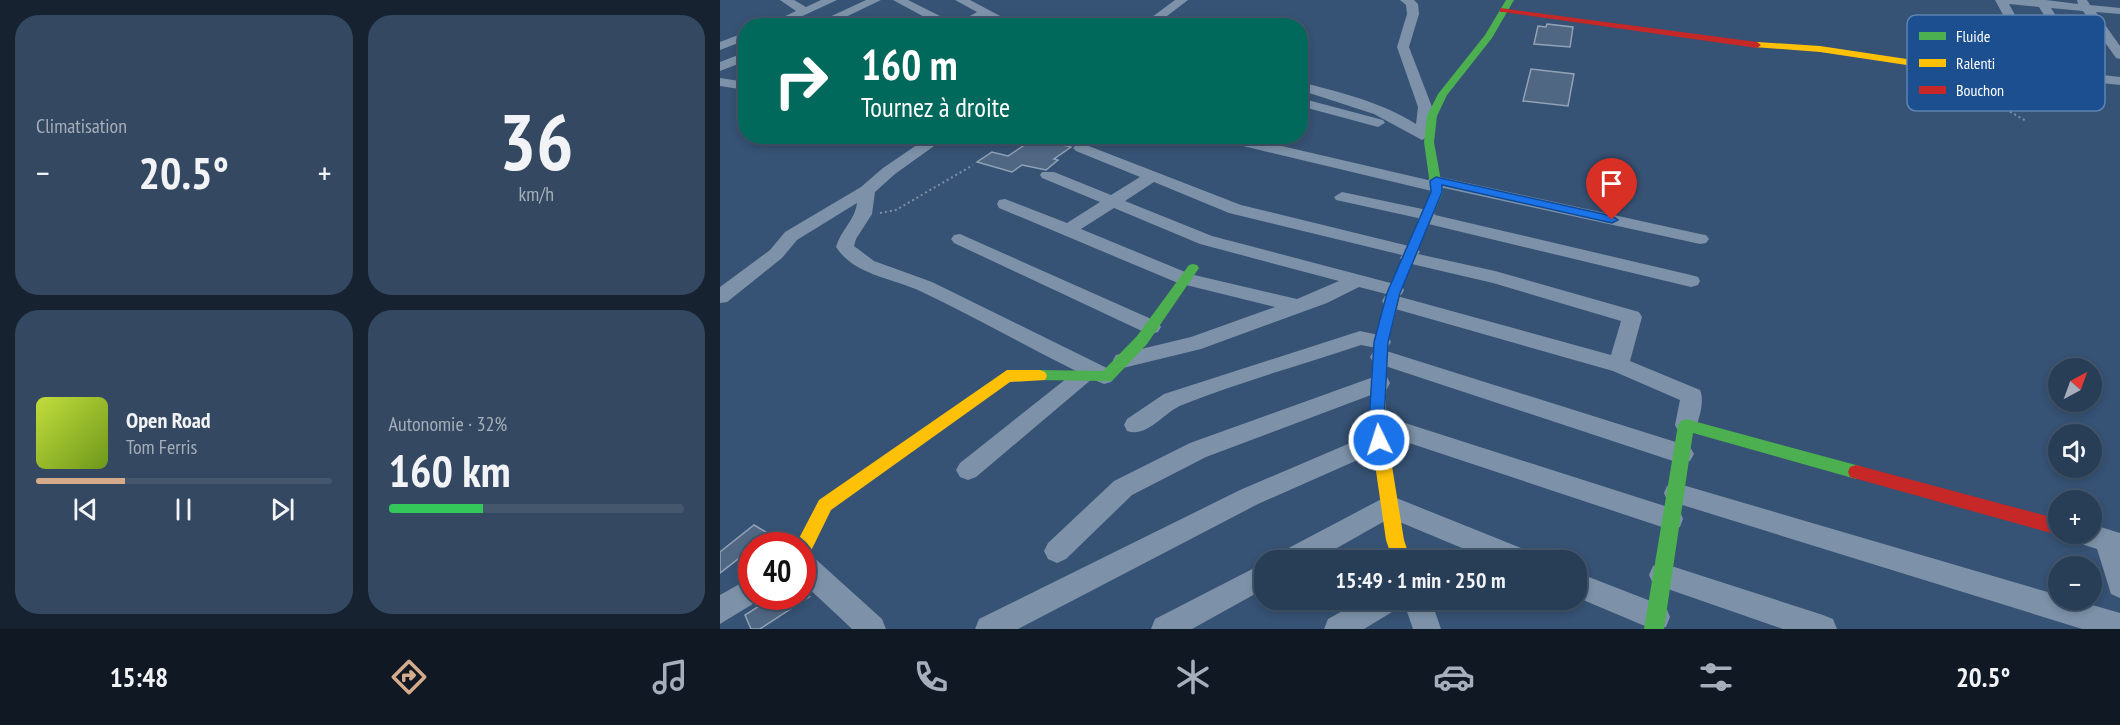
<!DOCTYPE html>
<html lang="fr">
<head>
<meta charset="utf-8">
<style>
	:root { --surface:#283e57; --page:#344961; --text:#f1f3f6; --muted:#a5aeba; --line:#44576d; --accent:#d6ab8b }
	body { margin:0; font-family:"PT Sans Narrow",sans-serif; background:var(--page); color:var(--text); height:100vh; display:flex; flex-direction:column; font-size:22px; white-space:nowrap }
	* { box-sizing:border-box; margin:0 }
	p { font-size:20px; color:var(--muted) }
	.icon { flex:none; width:33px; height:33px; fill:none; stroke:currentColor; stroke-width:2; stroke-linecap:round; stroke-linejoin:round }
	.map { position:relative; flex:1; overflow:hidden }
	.details { display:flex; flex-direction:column; gap:15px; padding:15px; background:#162230; width:720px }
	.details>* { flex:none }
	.hud { position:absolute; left:18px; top:18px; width:570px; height:126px; border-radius:24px; box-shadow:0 3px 9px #0003,0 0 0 2px var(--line); background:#00695c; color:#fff; overflow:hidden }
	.needle { width:39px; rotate:41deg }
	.tools { position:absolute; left:1328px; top:358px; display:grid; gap:12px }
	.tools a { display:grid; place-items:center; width:54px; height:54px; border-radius:50%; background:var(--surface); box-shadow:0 3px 9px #0003,0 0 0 2px var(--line); font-size:30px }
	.speed { position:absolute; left:18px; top:532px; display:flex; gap:12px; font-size:30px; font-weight:700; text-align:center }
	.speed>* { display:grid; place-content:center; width:78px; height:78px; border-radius:50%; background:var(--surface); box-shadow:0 3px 9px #0003,0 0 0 2px var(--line); line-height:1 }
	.speed .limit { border:9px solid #d22; background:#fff; color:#111 }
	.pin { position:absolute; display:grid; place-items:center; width:51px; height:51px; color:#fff; margin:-62px -26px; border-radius:50% 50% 50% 0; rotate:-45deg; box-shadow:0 0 6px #0007 }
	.pin .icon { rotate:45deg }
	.me { position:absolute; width:66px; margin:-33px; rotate:356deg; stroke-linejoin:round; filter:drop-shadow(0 0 4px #0008) }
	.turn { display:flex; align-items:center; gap:21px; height:126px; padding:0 24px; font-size:27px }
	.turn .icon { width:78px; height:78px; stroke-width:2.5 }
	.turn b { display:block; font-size:42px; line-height:51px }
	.big { font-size:45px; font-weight:600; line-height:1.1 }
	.details .widget { flex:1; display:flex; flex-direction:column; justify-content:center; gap:9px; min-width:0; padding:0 21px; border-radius:24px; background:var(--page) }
	.details .dial { align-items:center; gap:0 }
	.dial b { font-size:78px; line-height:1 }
	.song { display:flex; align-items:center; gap:18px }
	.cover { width:72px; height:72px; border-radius:9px; background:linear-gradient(135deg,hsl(70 70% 55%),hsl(80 70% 35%)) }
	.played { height:6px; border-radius:3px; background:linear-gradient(90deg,var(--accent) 30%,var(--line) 30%) }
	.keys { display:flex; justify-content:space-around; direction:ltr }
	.heat { display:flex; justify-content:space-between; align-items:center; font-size:33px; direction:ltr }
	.charge { height:9px; border-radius:4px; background:linear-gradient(90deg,#34c759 32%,var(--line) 0) }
	.details .tiles { flex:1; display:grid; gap:15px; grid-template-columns:repeat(2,1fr) }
	.trip { position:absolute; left:534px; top:550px; width:333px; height:60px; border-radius:24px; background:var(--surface); box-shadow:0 3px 9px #0003,0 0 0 2px var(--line); font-weight:600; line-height:60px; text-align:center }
	.menu { display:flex; height:96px; justify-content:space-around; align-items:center; background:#101923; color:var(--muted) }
	.menu .icon { width:42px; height:42px }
	.menu .active { color:var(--accent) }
	.menu b { font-size:27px; color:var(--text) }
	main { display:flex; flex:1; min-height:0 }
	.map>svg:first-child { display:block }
	.building { fill:#506783; stroke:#92a2b6; stroke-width:1.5 }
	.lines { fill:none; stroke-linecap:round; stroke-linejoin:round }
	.path { stroke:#7d92a8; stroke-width:2; stroke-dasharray:2 3; stroke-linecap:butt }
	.street { fill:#7d92a8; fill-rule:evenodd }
	.fast { fill:#4caf50; fill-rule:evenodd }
	.slow { fill:#ffc107; fill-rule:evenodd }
	.jam { fill:#c62828; fill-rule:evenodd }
	.route { fill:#1a73e8; stroke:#114b97; stroke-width:1.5 }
	.key { fill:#1b4f8f; stroke:#5f84b1; stroke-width:1.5 }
	.key-label { font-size:16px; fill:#fff }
</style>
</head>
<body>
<main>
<section class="details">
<div class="tiles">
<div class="widget"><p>Climatisation</p>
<div class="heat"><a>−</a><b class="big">20.5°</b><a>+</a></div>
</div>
<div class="widget dial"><b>36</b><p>km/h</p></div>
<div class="widget">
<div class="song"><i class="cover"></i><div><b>Open Road</b><p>Tom Ferris</p></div></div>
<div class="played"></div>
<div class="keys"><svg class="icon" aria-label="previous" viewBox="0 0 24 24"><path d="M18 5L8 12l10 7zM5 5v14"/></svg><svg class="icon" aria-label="pause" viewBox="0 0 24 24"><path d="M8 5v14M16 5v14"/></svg><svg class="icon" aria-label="next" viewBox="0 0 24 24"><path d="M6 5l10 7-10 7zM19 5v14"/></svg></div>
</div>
<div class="widget"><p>Autonomie · 32%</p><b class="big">160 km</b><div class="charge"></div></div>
</div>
</section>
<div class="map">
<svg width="1400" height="629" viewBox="0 0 1400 629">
	<rect width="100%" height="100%" fill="#365274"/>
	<!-- building -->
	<g class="building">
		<polygon points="827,24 853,27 850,47 814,44 818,26 826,27"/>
		<polygon points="811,69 854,74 848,106 803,101"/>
		<polygon points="315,138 351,147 334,159 338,160 326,170 302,165 292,172 257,162 272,152 288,156"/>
		<polygon points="34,525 51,535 38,546 32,546 32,552 28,554 26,553 0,573 0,552"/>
		<polygon points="53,597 89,597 40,629 31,629 25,615"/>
	</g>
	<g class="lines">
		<!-- path -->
		<g class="path">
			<polyline points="1221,83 1268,99 1306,121"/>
			<polyline points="160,213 176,210 253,165"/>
		</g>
		<!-- street -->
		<g class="street">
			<polygon points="60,0 74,0 86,7 101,0 117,0 61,26 44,26 76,11"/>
			<polygon points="146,0 161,0 107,26 90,26"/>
			<polygon points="173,0 188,0 236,24 257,12 235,0 250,0 299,26 283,26 266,17 250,26 221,26"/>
			<polygon points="455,0 468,0 434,26 420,26"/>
			<path d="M680,0H694L698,4L699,14L689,47L712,107L709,136L702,140L654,114L580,90V82C620,92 661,102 696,124L698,107L677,47L687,14L686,5Z"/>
			<path d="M1275,0H1326L1358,4L1357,0H1367L1370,5L1400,8V14L1376,12L1400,46V59L1396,58L1363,11L1331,8L1374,74L1400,77V85L1307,75L1316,90L1309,94L1304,93L1291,70L1298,66L1312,68ZM1289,4L1319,7L1360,73L1325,69Z"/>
			<polygon points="330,22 347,22 353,26 324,26"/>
			<polygon points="26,32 26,40 0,50 0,42"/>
			<polygon points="26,52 26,61 0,71 0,62"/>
			<polygon points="0,78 26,82 26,90 0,86"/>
			<polygon points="580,98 663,120 665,123 658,127 580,106"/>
			<path d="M210,136H228L175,174L155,192L152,214L136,239L134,246L154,261L212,282L391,370L395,376L391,382L384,384L372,379L256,477L248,480L240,477L236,470L240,463L356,371C304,345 253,316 200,291C172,278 134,275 116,247C121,230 135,220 137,203L77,240L62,258L7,302L0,303V287L50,250L65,232L141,187L163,168Z"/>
			<polygon points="491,136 519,136 708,180 716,176 980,234 986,235 989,239 986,243 980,244 724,188 716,192 498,140"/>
			<path d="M361,143L521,205L697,248L700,252L698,254L775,271L919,312L922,317L910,361L980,390C985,401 979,421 974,431L966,434L958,431L955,425L960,400L893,371L665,306L662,301L665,296L670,295L639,287L607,303L481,349L403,368L396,365L393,360L396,355L471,337L555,307L458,283L279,208L277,204L279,200L285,199L347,223L380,202L322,178L320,175L322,172H334L391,195L420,177L356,151L353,148L356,145ZM434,182L509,213L682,255L680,258L683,262L773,283L901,321L891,355L677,296L682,294L684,290L682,286L492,236L405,201ZM394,208L480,244L619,281L577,299L470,274L361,229Z"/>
			<polygon points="622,192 707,210 713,211 715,215 971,275 978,277 980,281 978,285 971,287 700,222 698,218 616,200 614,197"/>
			<polygon points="240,234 438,322 441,327 438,332 431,334 424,332 234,243 231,239 234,235"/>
			<path d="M640,331L668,337L671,342L668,347L661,349L641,345C581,365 520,382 462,405C444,412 428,438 407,431L404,425L407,419L444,394Z"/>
			<polygon points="660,349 962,444 970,447 974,454 970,461 962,464 653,362 650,357 653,352"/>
			<polygon points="659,375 667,377 670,383 667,389 486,457 412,495 346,559 337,563 328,559 324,551 328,543 394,481 470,443"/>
			<polygon points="657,414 951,508 960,511 963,519 960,527 951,530 668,436 670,440 667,447 538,504 298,629 255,629 259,619 520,490 656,432 649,429 646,423 649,417"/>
			<polygon points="956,483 1338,595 1338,600 1355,600 1400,613 1400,629 1362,629 956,503 947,500 944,493 947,486"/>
			<polygon points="669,495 811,552 815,561 773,561 670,518 594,561 557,561 561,552"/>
			<polygon points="1371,524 1400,533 1400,598 1391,594 1377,549 1355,542 1351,534 1371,534"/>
			<polygon points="82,552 91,555 162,619 166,629 132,629 82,582"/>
			<polygon points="544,563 544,589 472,629 431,629 435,619"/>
			<polygon points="942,563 1103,615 1113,619 1117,629 1063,629 942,587 933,584 929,575 933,566"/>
			<polygon points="856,572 946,607 950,617 946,627 932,629 856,597"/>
			<polygon points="32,577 32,597 42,597 41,599 0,624 0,595"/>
			<polygon points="642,600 681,600 677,609 644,629 604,629 608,619"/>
			<polygon points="683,600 711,600 721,629 693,629"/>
		</g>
		<!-- fast -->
		<g class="fast">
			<polygon points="786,0 794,0 772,38 727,95 717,116 714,142 723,192 683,285 677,289 672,288 671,285 711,192 704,142 707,116 718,94 765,35"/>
			<polygon points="473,264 477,265 479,268 477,271 427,344 392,381 315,380 313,376 315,372 320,370 383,371 417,336 469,265"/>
			<polygon points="966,419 1136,465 1142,467 1144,472 1142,477 1136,479 973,433 944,629 924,629 958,425 961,421"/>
		</g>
		<!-- slow -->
		<g class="slow">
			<polygon points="1037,42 1100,46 1240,67 1285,65 1303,70 1298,73 1285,71 1240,73 1100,52 1034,47 1033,45"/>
			<polygon points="677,281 683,285 668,342 665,423 684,540 691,561 673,561 666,540 649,423 654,342 671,285"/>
			<polygon points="287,370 320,370 325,372 327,376 325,380 290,382 111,510 88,557 82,559 82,546 75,546 99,500"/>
		</g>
		<!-- jam -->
		<g class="jam">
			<polygon points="780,8 1037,42 1041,45 1037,48 783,12 780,12"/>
			<polygon points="1136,465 1338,519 1338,534 1340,534 1338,535 1130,477 1128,472 1130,467"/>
		</g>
	</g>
	<!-- route -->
	<polygon class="route" points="716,177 892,216 898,220 892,223 722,185 722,192 680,293 668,342 664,423 667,440 665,445 659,447 654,445 649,423 654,342 667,293 711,192 710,181"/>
	<!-- legend -->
	<rect x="1187" y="15" width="198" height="96" rx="9" class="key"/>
	<rect x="1199" y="32" width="27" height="8" fill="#4caf50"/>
	<rect x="1199" y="59" width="27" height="8" fill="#ffc107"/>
	<rect x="1199" y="86" width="27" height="8" fill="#c62828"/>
	<g class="key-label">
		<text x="1236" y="42">Fluide</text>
		<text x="1236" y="69">Ralenti</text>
		<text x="1236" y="96">Bouchon</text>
	</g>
</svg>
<div class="tools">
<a><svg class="needle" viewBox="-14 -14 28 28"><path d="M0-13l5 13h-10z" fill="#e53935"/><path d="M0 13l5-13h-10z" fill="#a5aeba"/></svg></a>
<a><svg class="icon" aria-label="sound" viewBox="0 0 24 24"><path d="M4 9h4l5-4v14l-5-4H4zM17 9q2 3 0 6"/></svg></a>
<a>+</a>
<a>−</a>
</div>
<div class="speed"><div class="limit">40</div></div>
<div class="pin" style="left:892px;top:220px;background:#d93025"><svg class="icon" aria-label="arrive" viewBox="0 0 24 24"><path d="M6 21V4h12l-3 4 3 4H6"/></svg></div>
<svg class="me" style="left:659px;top:440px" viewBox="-20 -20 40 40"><circle r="17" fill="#1a73e8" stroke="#fff" stroke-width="3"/><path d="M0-11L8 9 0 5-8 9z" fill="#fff"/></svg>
<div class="trip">15:49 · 1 min · 250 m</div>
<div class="hud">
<div class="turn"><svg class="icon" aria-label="right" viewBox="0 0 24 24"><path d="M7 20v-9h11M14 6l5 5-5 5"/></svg><div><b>160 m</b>Tournez à droite</div></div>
</div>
</div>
</main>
<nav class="menu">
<b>15:48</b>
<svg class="icon active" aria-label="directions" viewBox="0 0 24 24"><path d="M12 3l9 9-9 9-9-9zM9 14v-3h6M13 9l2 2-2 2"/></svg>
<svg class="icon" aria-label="music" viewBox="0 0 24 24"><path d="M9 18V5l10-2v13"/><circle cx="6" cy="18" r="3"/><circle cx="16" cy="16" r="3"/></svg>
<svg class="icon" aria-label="phone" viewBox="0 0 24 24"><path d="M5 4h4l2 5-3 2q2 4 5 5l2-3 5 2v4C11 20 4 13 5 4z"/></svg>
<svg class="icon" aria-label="climate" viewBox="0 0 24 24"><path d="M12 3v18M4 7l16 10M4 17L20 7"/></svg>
<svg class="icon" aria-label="car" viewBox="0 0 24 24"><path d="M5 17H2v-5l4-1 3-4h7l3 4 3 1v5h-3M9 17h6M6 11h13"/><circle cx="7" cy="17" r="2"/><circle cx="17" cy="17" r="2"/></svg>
<svg class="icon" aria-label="filters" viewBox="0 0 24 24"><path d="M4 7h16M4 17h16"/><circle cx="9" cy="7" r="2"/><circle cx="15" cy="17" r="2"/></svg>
<b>20.5°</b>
</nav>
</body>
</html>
